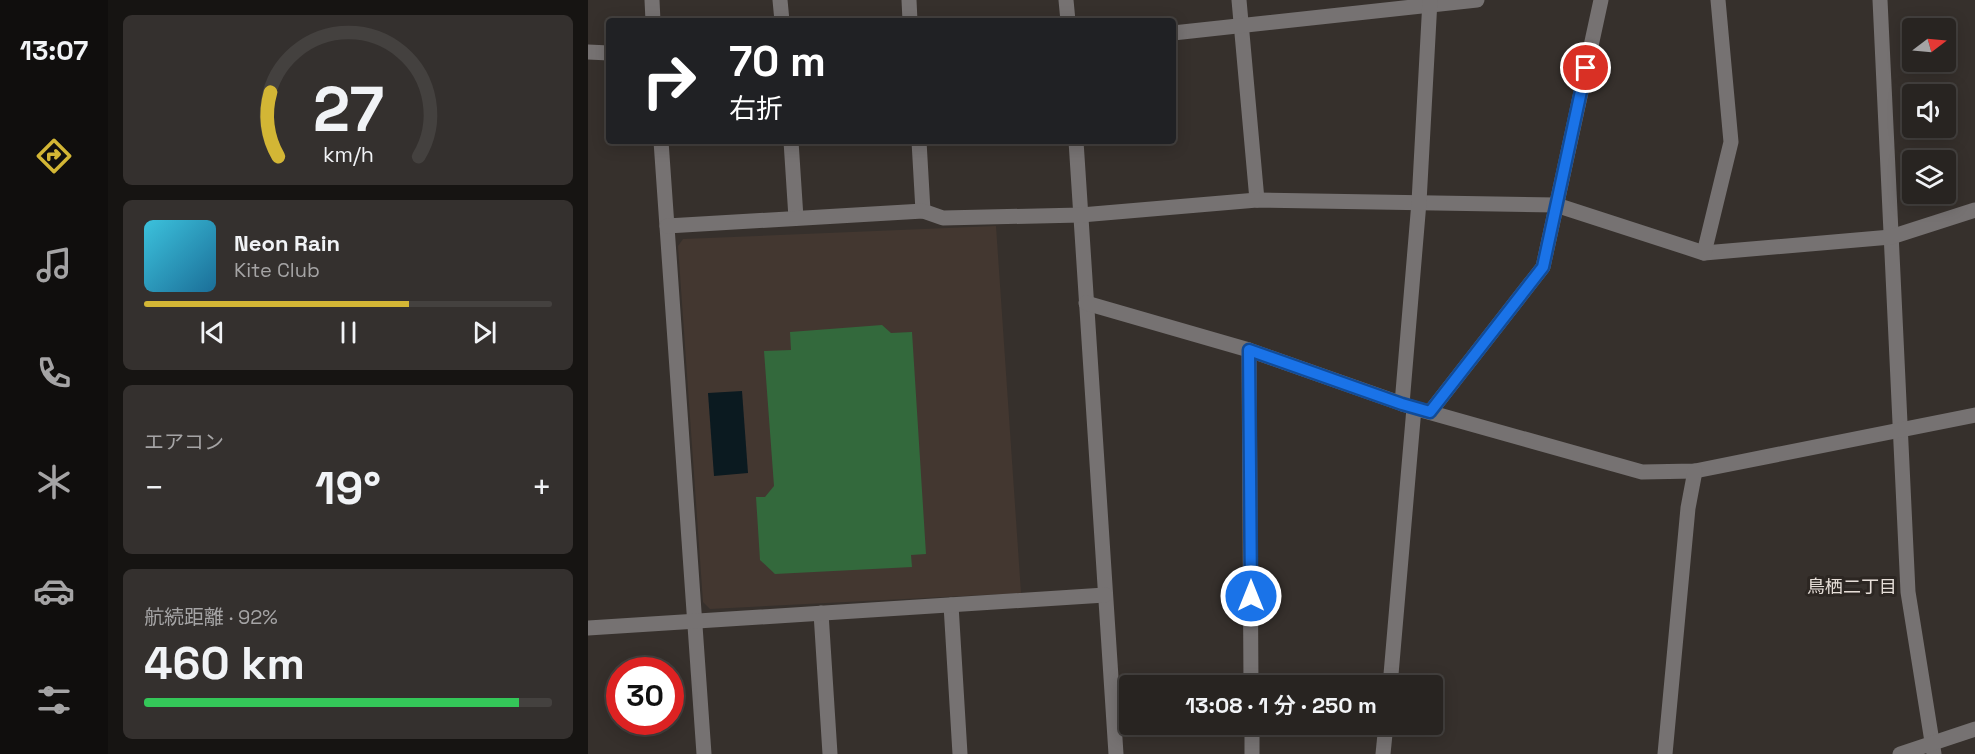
<!DOCTYPE html>
<html lang="ja">
<head>
<meta charset="utf-8">
<style>
	:root { --surface:#282421; --page:#34302e; --text:#f1f3f6; --muted:#a5a4a5; --line:#44413f; --accent:#d3b635 }
	body { margin:0; font-family:"Space Grotesk","Noto Sans JP",sans-serif; background:var(--page); color:var(--text); height:100vh; display:flex; flex-direction:column; font-size:22px; white-space:nowrap }
	* { box-sizing:border-box; margin:0 }
	p { font-size:20px; color:var(--muted) }
	.icon { flex:none; width:33px; height:33px; fill:none; stroke:currentColor; stroke-width:2; stroke-linecap:round; stroke-linejoin:round }
	.map { position:relative; flex:1; overflow:hidden }
	.side { display:flex; flex-direction:column; gap:15px; padding:15px; background:#161412; width:480px }
	.side>* { flex:none }
	.banner { position:absolute; left:18px; top:18px; width:570px; height:126px; border-radius:6px; box-shadow:0 3px 15px #0003,0 0 0 2px var(--line); background:#202124; color:#fff; overflow:hidden }
	.needle { width:39px; rotate:74deg }
	.tools { position:absolute; left:1314px; top:18px; display:grid; gap:12px }
	.tools a { display:grid; place-items:center; width:54px; height:54px; border-radius:6px; background:var(--surface); box-shadow:0 3px 15px #0003,0 0 0 2px var(--line); font-size:30px }
	.speed { position:absolute; left:18px; top:657px; display:flex; gap:12px; font-size:30px; font-weight:700; text-align:center }
	.speed>* { display:grid; place-content:center; width:78px; height:78px; border-radius:50%; background:var(--surface); box-shadow:0 3px 15px #0003,0 0 0 2px var(--line); line-height:1 }
	.speed .limit { border:9px solid #d22; background:#fff; color:#111 }
	.pin { position:absolute; display:grid; place-items:center; width:51px; height:51px; color:#fff; margin:-26px; border:3px solid #fff; border-radius:50%; box-shadow:0 2px 6px #0007 }
	.me { position:absolute; width:66px; margin:-33px; rotate:0deg; stroke-linejoin:round; filter:drop-shadow(0 0 4px #0008) }
	.turn { display:flex; align-items:center; gap:21px; height:126px; padding:0 24px; font-size:27px }
	.turn .icon { width:78px; height:78px; stroke-width:2.5 }
	.turn b { display:block; font-size:42px; line-height:51px }
	.big { font-size:45px; font-weight:600; line-height:1.1 }
	.side .tile { flex:1; display:flex; flex-direction:column; justify-content:center; gap:9px; min-width:0; padding:0 21px; border-radius:9px; background:var(--page) }
	.side .dial { align-items:center; gap:0 }
	.dial svg { height:156px; overflow:visible; fill:none; stroke:var(--line); stroke-width:7; stroke-linecap:round; text-anchor:middle }
	.dial text { fill:var(--text); stroke:none }
	.song { display:flex; align-items:center; gap:18px }
	.cover { width:72px; height:72px; border-radius:9px; background:linear-gradient(135deg,hsl(190 70% 55%),hsl(200 70% 35%)) }
	.played { height:6px; border-radius:3px; background:linear-gradient(90deg,var(--accent) 65%,var(--line) 65%) }
	.keys { display:flex; justify-content:space-around; direction:ltr }
	.heat { display:flex; justify-content:space-between; align-items:center; font-size:33px; direction:ltr }
	.charge { height:9px; border-radius:4px; background:linear-gradient(90deg,#34c759 92%,var(--line) 0) }
	.trip { position:absolute; left:531px; top:675px; width:324px; height:60px; border-radius:6px; background:var(--surface); box-shadow:0 3px 15px #0003,0 0 0 2px var(--line); font-weight:600; line-height:60px; text-align:center }
	main { display:flex; flex:1; min-height:0 }
	.dock { display:flex; flex-direction:column; width:108px; justify-content:space-around; align-items:center; background:#100e0d; color:var(--muted) }
	.dock .icon { width:42px; height:42px }
	.dock .active { color:var(--accent) }
	.dock b { font-size:27px; color:var(--text) }
	.map>svg:first-child { display:block }
	.built { fill:#433730 }
	.green { fill:#33693c }
	.water { fill:#0b1a20 }
	.lines { fill:none; stroke-linecap:round; stroke-linejoin:round }
	.lane { stroke:#767272; stroke-width:12 }
	.street { stroke:#767272; stroke-width:15 }
	.route-casing { stroke:#114b97; stroke-width:15 }
	.route { stroke:#1a73e8; stroke-width:10 }
	.labels { text-anchor:middle; stroke-width:6; stroke-linejoin:round; paint-order:stroke }
	.neighbourhood-label { font-size:18px; fill:#e6ded8; stroke:#2c2622 }
</style>
</head>
<body>
<main>
<nav class="dock">
<b>13:07</b>
<svg class="icon active" aria-label="directions" viewBox="0 0 24 24"><path d="M12 3l9 9-9 9-9-9zM9 14v-3h6M13 9l2 2-2 2"/></svg>
<svg class="icon" aria-label="music" viewBox="0 0 24 24"><path d="M9 18V5l10-2v13"/><circle cx="6" cy="18" r="3"/><circle cx="16" cy="16" r="3"/></svg>
<svg class="icon" aria-label="phone" viewBox="0 0 24 24"><path d="M5 4h4l2 5-3 2q2 4 5 5l2-3 5 2v4C11 20 4 13 5 4z"/></svg>
<svg class="icon" aria-label="climate" viewBox="0 0 24 24"><path d="M12 3v18M4 7l16 10M4 17L20 7"/></svg>
<svg class="icon" aria-label="car" viewBox="0 0 24 24"><path d="M5 17H2v-5l4-1 3-4h7l3 4 3 1v5h-3M9 17h6M6 11h13"/><circle cx="7" cy="17" r="2"/><circle cx="17" cy="17" r="2"/></svg>
<svg class="icon" aria-label="filters" viewBox="0 0 24 24"><path d="M4 7h16M4 17h16"/><circle cx="9" cy="7" r="2"/><circle cx="15" cy="17" r="2"/></svg>
</nav>
<section class="side">
<div class="tile dial"><svg viewBox="0 0 100 80">
<path d="M14 69A42 42 0 1 1 86 69"/>
<path d="M14 69A42 42 0 0 1 10 36" stroke="#d3b635"/>
<text x="50" y="56" font-size="32" font-weight="700">27</text>
<text x="50" y="72" font-size="11">km/h</text>
</svg></div>
<div class="tile">
<div class="song"><i class="cover"></i><div><b>Neon Rain</b><p>Kite Club</p></div></div>
<div class="played"></div>
<div class="keys"><svg class="icon" aria-label="previous" viewBox="0 0 24 24"><path d="M18 5L8 12l10 7zM5 5v14"/></svg><svg class="icon" aria-label="pause" viewBox="0 0 24 24"><path d="M8 5v14M16 5v14"/></svg><svg class="icon" aria-label="next" viewBox="0 0 24 24"><path d="M6 5l10 7-10 7zM19 5v14"/></svg></div>
</div>
<div class="tile"><p>エアコン</p>
<div class="heat"><a>−</a><b class="big">19°</b><a>+</a></div>
</div>
<div class="tile"><p>航続距離 · 92%</p><b class="big">460 km</b><div class="charge"></div></div>
</section>
<div class="map">
<svg width="1387" height="754" viewBox="0 0 1387 754">
	<rect width="100%" height="100%" fill="#36302c"/>
	<!-- built -->
	<polygon class="built" points="408,226 433,593 122,609 115,602 90,246 95,239"/>
	<!-- green -->
	<polygon class="green" points="294,325 303,333 324,332 338,554 323,555 324,567 187,574 172,560 168,497 177,497 186,486 176,351 203,350 202,332"/>
	<!-- water -->
	<polygon class="water" points="154,391 160,473 126,476 120,393"/>
	<g class="lines">
		<!-- lane -->
		<polyline class="lane" points="525,717 542,717"/>
		<!-- street -->
		<g class="street">
			<polyline points="64,0 65,21"/>
			<polyline points="192,0 194,21"/>
			<polyline points="321,0 322,21"/>
			<polyline points="478,0 480,21"/>
			<polyline points="651,0 669,200"/>
			<polyline points="1292,0 1320,592 1346,754"/>
			<polyline points="585,33 889,0"/>
			<polyline points="0,52 21,53"/>
			<polyline points="73,141 116,754"/>
			<polyline points="203,141 208,218"/>
			<polyline points="331,141 335,211"/>
			<polyline points="488,141 528,754"/>
			<polyline points="79,226 335,211 355,218 493,215 669,200 968,205 1116,253 1303,237 1387,210"/>
			<polyline points="1116,253 1143,142 1130,0"/>
			<polyline points="498,303 661,350 826,408 1054,472 1107,471 1387,415"/>
			<polyline points="661,350 663,686"/>
			<polyline points="814,404 831,202 842,0"/>
			<polyline points="842,412 955,267 1013,0"/>
			<polyline points="363,605 372,754"/>
			<polyline points="233,613 242,754"/>
			<polyline points="0,628 517,595"/>
			<polyline points="802,686 826,408"/>
			<polyline points="664,724 664,754"/>
			<polyline points="795,754 798,724"/>
			<polyline points="1077,754 1100,508 1107,471"/>
			<polyline points="1312,754 1387,729"/>
		</g>
	</g>
	<g class="lines">
		<!-- route casing -->
		<g class="route-casing">
			<polyline id="route" points="663,596 661,350 814,404 842,412 955,267 998,68"/>
		</g>
		<!-- route -->
		<use href="#route" class="route"/>
	</g>
	<g class="labels">
		<!-- neighbourhood labels -->
		<g class="neighbourhood-label">
			<text x="1264" y="593">鳥栖二丁目</text>
		</g>
	</g>
</svg>
<div class="tools">
<a><svg class="needle" viewBox="-14 -14 28 28"><path d="M0-13l5 13h-10z" fill="#e53935"/><path d="M0 13l5-13h-10z" fill="#a5a4a5"/></svg></a>
<a><svg class="icon" aria-label="sound" viewBox="0 0 24 24"><path d="M4 9h4l5-4v14l-5-4H4zM17 9q2 3 0 6"/></svg></a>
<a><svg class="icon" aria-label="layers" viewBox="0 0 24 24"><path d="M12 4l9 5-9 5-9-5zM3 14l9 5 9-5"/></svg></a>
</div>
<div class="speed"><div class="limit">30</div></div>
<div class="pin" style="left:998px;top:68px;background:#d93025"><svg class="icon" aria-label="arrive" viewBox="0 0 24 24"><path d="M6 21V4h12l-3 4 3 4H6"/></svg></div>
<svg class="me" style="left:663px;top:596px" viewBox="-20 -20 40 40"><circle r="17" fill="#1a73e8" stroke="#fff" stroke-width="3"/><path d="M0-11L8 9 0 5-8 9z" fill="#fff"/></svg>
<div class="trip">13:08 · 1 分 · 250 m</div>
<div class="banner">
<div class="turn"><svg class="icon" aria-label="right" viewBox="0 0 24 24"><path d="M7 20v-9h11M14 6l5 5-5 5"/></svg><div><b>70 m</b>右折</div></div>
</div>
</div>
</main>
</body>
</html>
